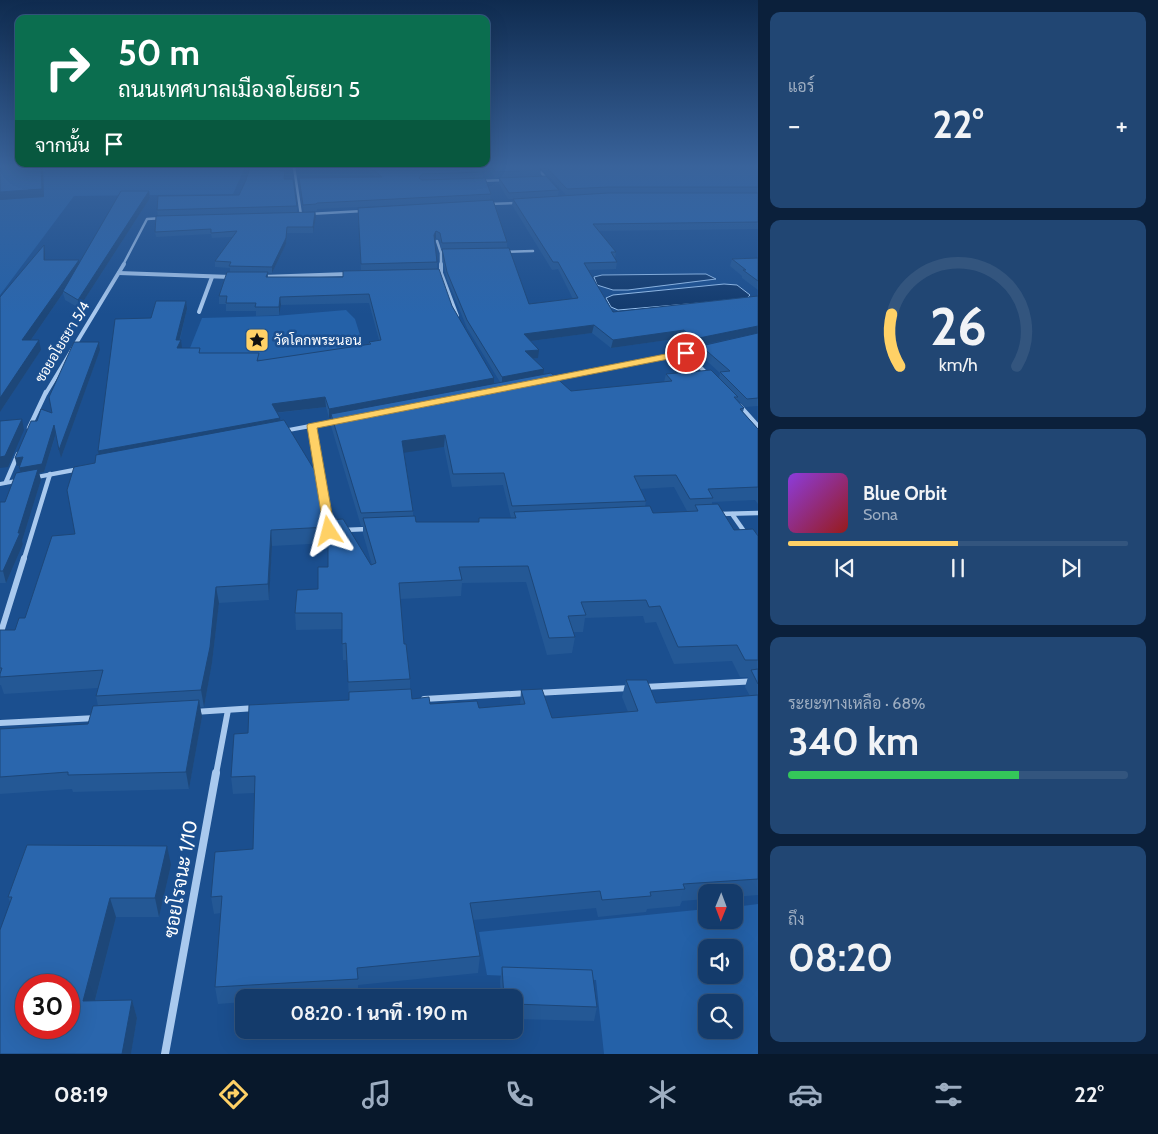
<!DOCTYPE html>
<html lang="th">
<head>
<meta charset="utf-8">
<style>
	:root { --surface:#143b6b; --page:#214673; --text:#f1f3f6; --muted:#9dadc1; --line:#33557e; --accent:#ffd166 }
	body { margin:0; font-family:Cabin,Sarabun,sans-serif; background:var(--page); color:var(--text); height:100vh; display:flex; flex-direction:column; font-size:19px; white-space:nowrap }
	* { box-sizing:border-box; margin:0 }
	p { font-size:16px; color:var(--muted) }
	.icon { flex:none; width:28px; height:28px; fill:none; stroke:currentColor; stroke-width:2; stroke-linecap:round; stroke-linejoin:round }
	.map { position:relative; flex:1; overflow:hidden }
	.drawer { display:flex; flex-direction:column; gap:12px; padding:12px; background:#0b203b; width:400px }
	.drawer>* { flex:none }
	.banner { position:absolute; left:15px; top:15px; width:475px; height:152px; border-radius:10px; box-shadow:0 5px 20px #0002,0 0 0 1px var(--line); background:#0b6e4f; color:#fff; overflow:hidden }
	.needle { width:32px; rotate:181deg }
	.fabs { position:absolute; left:698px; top:884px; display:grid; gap:10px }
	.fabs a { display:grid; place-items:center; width:45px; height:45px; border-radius:10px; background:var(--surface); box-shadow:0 5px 20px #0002,0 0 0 1px var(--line); font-size:25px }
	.speed { position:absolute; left:15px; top:974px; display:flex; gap:10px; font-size:25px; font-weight:700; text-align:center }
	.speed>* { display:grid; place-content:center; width:65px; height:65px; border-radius:50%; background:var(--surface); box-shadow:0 5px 20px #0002,0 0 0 1px var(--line); line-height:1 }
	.speed .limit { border:8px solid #d22; background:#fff; color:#111 }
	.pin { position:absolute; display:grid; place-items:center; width:42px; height:42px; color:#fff; margin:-21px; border:2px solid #fff; border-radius:50%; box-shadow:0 1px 5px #0007 }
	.me { position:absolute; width:55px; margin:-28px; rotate:351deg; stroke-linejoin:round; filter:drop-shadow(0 0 4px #0008) }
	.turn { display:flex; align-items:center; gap:18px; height:105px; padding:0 20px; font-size:22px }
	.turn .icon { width:65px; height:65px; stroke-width:2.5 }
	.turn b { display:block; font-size:35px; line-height:42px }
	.then { display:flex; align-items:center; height:48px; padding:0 20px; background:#0003; gap:10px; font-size:19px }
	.big { font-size:38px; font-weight:800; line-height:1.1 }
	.drawer .widget { flex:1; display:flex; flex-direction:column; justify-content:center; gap:8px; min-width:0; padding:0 18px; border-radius:10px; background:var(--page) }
	.drawer .dial { align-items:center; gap:0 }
	.dial svg { height:130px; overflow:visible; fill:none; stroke:var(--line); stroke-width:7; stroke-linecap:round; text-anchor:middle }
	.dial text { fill:var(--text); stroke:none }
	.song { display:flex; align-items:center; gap:15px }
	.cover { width:60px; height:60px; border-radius:8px; background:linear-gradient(135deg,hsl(270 70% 55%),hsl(0 70% 35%)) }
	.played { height:5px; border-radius:2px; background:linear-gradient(90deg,var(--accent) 50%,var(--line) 50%) }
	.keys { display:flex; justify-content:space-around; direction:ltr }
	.heat { display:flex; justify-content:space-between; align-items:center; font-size:28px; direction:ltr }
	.charge { height:8px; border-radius:4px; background:linear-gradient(90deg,#34c759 68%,var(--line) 0) }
	.trip { position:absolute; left:235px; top:989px; width:288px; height:50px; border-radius:10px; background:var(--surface); box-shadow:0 5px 20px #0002,0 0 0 1px var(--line); font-weight:800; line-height:50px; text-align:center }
	.menu { display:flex; height:80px; justify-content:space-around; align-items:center; background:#08182b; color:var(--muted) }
	.menu .icon { width:35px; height:35px }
	.menu .active { color:var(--accent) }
	.menu b { font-size:22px; color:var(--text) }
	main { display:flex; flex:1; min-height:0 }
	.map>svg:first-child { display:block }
	.green { fill:#2461a8; fill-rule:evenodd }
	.water { fill:#123a6d; stroke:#9cc4f0 }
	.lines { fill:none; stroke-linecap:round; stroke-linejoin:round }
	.minor-far4 { stroke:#a9c9ee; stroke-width:2.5 }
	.minor-far3 { stroke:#a9c9ee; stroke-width:4 }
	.minor-far2 { stroke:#a9c9ee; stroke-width:4.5 }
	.minor-far1 { stroke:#a9c9ee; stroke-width:6 }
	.minor { stroke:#a9c9ee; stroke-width:8 }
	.tertiary { fill:#a9c9ee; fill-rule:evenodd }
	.wall { fill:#245895; fill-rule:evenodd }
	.shaded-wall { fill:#1d4779 }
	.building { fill:#2a66ad; stroke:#1d4779; fill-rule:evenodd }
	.route { fill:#ffd166; stroke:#a68842 }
	.labels { text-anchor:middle; stroke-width:5; stroke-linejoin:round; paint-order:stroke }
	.far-poi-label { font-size:14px; fill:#fff; stroke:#1b4f8f; text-anchor:start }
	.far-street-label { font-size:14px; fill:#fff; stroke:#1b4f8f }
	.near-street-label { font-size:19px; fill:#fff; stroke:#1b4f8f }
</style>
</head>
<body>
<main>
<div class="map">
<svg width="758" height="1054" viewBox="0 0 758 1054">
	<rect width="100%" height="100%" fill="#1b4f8f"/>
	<!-- green -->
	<g class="green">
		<polygon points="0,167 245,167 233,194 74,196 0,295"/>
		<polygon points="346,310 355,319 365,351 292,363 188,353 202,318 275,316"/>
		<path d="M758,904V1054H604L596,980L487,975L479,932L706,909V920H734V907ZM706,948H734V975H706ZM706,1002H734V1030H706Z"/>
	</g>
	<!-- water -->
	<g class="water">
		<polygon points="696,274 706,274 716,279 628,290 613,290 597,285 594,277 602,275"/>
		<polygon points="724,284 737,285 750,295 746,299 618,310 611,307 606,298 613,295"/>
	</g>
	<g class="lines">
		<!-- minor-far4 -->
		<g class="minor-far4">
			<polyline points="294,167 301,215"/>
			<polyline points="536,167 548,180"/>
			<polyline points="480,181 504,180"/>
			<polyline points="489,204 518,203"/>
			<polyline points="309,214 363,211"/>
			<polyline points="437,241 441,253 441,265"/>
			<polyline points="504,252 533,251"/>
			<polyline points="123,265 147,219 163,218"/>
		</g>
		<!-- minor-far3 -->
		<g class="minor-far3">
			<polyline points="441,264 441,273 457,316"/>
			<polyline points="119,273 231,277"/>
			<polyline points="262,277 348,274"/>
			<polyline points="199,312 212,277"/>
			<polyline points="686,353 709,376"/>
			<polyline points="46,393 124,264"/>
		</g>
		<!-- minor-far2 -->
		<g class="minor-far2">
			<polyline points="740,406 758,426"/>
			<polyline points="312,426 328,524"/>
			<polyline points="29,428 46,392"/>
			<polyline points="6,482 18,454"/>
			<polyline points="719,514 758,513"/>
			<polyline points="732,514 746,534"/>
			<polyline points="344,530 368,529"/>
			<polyline points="24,559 50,474"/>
		</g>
		<!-- minor-far1 -->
		<g class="minor-far1">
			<polyline points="0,635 24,558"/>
			<polyline points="644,687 758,681"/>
			<polyline points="536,693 630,688"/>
			<polyline points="424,699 528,693"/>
			<polyline points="194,712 256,708"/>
			<polyline points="0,723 96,718"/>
			<polyline points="216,774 228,710"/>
		</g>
		<!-- minor -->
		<polyline class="minor" points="165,1054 216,773"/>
		<!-- tertiary -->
		<g class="tertiary">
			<polygon points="712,345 714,346 714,348 546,382 543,380 546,378"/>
			<polygon points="341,418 345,420 344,422 278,434 274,432 278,430"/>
			<polygon points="83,466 87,468 86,470 0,486 0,482"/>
		</g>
	</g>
	<!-- wall -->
	<g class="wall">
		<polygon points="0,167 78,167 43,168 44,197 0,200"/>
		<polygon points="250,167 281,167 281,171 285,171 285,179 297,206 297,212 158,216 157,210 239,195 246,180"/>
		<path d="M365,167H481L483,172V178L491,194L490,200L507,242V248L529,304L573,299L558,269L552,270L512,205L513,199H508L499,184V178L559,190L558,196L566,195L540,167H758V229L599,231L616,252L615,259L617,262L616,269L588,270L613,312L758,296V406L745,407L737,399V400L744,408L743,412L758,429V504L755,500L712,502V504L734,530L758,536V895L734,897V892H706V899L682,901L680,906L647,909L646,912L598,917L596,908L473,920L480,956L478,973L358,985V995L323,998H244V1002L218,1004L215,987L221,913L214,914L211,897L253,849L254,793L233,794L231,777L248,733L349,700L347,660H343L342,629L296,630L295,613L318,589L328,567V543L272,546L269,600L219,603L212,663L204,707H200L202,717L189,789L73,792L72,789L0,794V730L88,724L98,706L96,696L98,688L4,694L1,685H0V630H15L25,618L75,534L95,463L99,454L98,451L151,318L187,309L180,340L182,348L200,353L259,361L369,345V342L379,340L369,303L281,305L279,315L256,316V311H226V304H219V296L230,272V268L215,267V261L232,237L212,238L211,234L156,237L155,232L315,212L316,217L313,233H287L286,244L272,273H268V277H343L361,270L358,208L481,201L317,209V211L304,212L299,178L375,177L365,168ZM436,238L440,240L441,250H442V256L447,279L467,328L500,382L494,383V378L452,306L437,269V262L435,240ZM592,333L611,348L682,338L692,347L758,333L701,346L699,354L720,373L719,378L666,374L664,382L571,391L543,374L533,359L538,358L531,341ZM326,407L329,418H331V426L361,526H363V534L372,565H371L325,518L277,413ZM444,447L452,487L503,485L511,518H479V522H416L413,516V511L404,452ZM674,487L687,511L653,513L645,507L646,501L640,489ZM526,582L547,655L572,653L575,637L573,632H583L585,618L643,616L645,623L656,622L674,664L732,661L740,677H748L745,687L750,696L656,703L626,680L622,697L628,712L552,718L521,690L520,705L479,708L430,704L412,699L410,689V679L404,644L400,599L461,596L462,583Z"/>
		<polygon points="488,167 538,167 541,170 540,176 495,178"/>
		<polygon points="149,191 150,198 79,308 65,300 63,293 31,340 41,350 0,412 45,253 46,260 79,263"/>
		<polygon points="758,258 758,290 742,278 742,276 730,266 732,259"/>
		<polygon points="99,342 100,350 61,458 56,434 44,472 39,473 41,480 22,541 23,544 6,583 0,583 0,502 5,502 21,472 19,468 20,466 17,466 37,421 52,413"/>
		<polygon points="171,865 159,917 116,917 95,1001 132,1000 137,1018 131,1054 10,902 8,897"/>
		<polygon points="502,967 597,1007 594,1021 514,1019 514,998 501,998 500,981"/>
	</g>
	<!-- shaded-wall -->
	<g class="shaded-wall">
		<polygon points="41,167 42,167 43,168 44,197 0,200 0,192"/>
		<polygon points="149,191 150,198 79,308 78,300"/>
		<polygon points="315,212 316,217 313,233 313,227"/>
		<polygon points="287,227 286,244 272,273 272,267"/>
		<polygon points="436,231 436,238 434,241 434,235"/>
		<polygon points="44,245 45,253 46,268 44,260"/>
		<polygon points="79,260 80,268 63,291 63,293 24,350 22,340"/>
		<polygon points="280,297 281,305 279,315 279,307"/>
		<polygon points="186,301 187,309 178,346 181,340 182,348 178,357 176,340"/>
		<polygon points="594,325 592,333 523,342 524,334"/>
		<polygon points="758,326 758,333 692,347 694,339"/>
		<polygon points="684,330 682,338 611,348 613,340"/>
		<polygon points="39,340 41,350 0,412 0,398"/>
		<polygon points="99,342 100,350 61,458 59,450"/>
		<polygon points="539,350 538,358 524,360 525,351"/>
		<polygon points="544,369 543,377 502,385 502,377"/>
		<polygon points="494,378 494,387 331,414 331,418 329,418 329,409"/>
		<polygon points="325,397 326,407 273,413 272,404"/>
		<polygon points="280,418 281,427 100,461 98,451"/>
		<polygon points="22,419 24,430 8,467 0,468 0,457"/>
		<polygon points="54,425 56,433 44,472 39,473 41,480 22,541 23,544 6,583 3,571 18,533 22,476 19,468"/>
		<polygon points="445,435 444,447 402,453 402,441"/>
		<polygon points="23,457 26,465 17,466 15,458"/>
		<polygon points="271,530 272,546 269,600 268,584"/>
		<polygon points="216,587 219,603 212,663 204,707 201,690"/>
		<polygon points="199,700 202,717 189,789 186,772"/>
		<polygon points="167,846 171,865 159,917 155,898"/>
		<polygon points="110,898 116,917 90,1020 83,1001"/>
		<polygon points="132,1000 137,1018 131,1054 122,1054"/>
	</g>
	<!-- building -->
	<g class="building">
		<polygon points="0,167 41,167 42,189 0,192"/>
		<polygon points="250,167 281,167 280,171 285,171 284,179 293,179 297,206 157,210 158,196 239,195 246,180"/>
		<polygon points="370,167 481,167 483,172 422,174 419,178 422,180 485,178 491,194 317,203 316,204 303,205 299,178 382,177"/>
		<polygon points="492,167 538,167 541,170 495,172"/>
		<polygon points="546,167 758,167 758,187 608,187 567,189"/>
		<polygon points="546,176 559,190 509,193 499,178"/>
		<polygon points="121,191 149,191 78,300 63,291"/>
		<polygon points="608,193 758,193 758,222 593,224 616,252 611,252 617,262 584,263 613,312 758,296 758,326 694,339 684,330 613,340 594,325 524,334 539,350 525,351 544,369 502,377 467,320 447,272 442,249 509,248 529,304 578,298 558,262 553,262 513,199"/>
		<polygon points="493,200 507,242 442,243 440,233 436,231 434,235 437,262 361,264 358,208"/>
		<polygon points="315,212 313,227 287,227 286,238 272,267 229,266 231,262 215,261 237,231 211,233 211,229 155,232 156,216"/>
		<polygon points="44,245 44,260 79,260 22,340 39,340 0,398 0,297"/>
		<polygon points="758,258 758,281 743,270 746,270 732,259"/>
		<polygon points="439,269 452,306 494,378 329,409 325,397 272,404 280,418 98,451 115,319 151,318 156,301 186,301 176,340 181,340 177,348 200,348 199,353 259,353 257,361 371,344 369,342 381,340 369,294 280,297 279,307 255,307 256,303 226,303 227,296 219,296 227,272 268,272 266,277 343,277 343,271"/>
		<polygon points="758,333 758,398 747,399 720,372 730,371 701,346"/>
		<polygon points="74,342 99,342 59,450 54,425 42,464 19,468 23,457 15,458 31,421 37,421 41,409 52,413 49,397"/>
		<polygon points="711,370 738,397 734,397 744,408 740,409 758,429 758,487 708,489 713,498 690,499 676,475 634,476 646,501 512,506 504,473 453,474 445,435 402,441 413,511 361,513 331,414 551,373 571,391 672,381 666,374"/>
		<polygon points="22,419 5,456 0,457 0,421"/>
		<polygon points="284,420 318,476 325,518 329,520 343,519 371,565 376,563 363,518 415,516 416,522 479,522 479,518 516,518 514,512 650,506 653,513 698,511 695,505 718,504 734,530 753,529 758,536 758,660 745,660 737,645 678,647 660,606 649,607 646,600 581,602 586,615 568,616 575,637 549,638 528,566 459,567 462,580 399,583 404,644 406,644 410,679 348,682 346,643 342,644 342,613 295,613 297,590 318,589 318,567 328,567 328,527 271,530 268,584 216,587 210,647 201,690 96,696 103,670 0,677 0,674 2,668 0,668 0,630 15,630 19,618 25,618 52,536 75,534 67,490 74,467 95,463 96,455"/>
		<polygon points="38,469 18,533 20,533 3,571 0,571 0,502 5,502 16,473"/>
		<polygon points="758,669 758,684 751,670"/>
		<polygon points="626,680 647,680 656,703 758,695 758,879 683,884 685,889 650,892 651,896 602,900 600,891 470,903 480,956 357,968 358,979 215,987 222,896 211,897 215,852 253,849 255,776 231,777 234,734 248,733 249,705 349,700 349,692 411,689 412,699 429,697 430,704 477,701 479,708 525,704 521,690 542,689 552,718 638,711"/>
		<polygon points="199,700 186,772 68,775 68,772 0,777 0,729 88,724 93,706"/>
		<path d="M27,845L167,846L155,898H110L83,1001L132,1000L122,1054H0V930L12,897H8ZM26,985H69V1028H26Z"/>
		<polygon points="502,967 592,970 597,1007 514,1004 514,998 504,998"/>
	</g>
	<!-- sky -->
	<linearGradient id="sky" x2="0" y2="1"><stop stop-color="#0f2b4f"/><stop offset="0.53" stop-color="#39639b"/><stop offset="1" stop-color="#39639b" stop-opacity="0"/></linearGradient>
	<rect width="758" height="314" fill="url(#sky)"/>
	<!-- route -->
	<polygon class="route" points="686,350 689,351 689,355 317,428 335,531 329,534 324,531 307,426 308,424"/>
	<!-- icons -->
	<defs>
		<g id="sight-square" transform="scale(1.25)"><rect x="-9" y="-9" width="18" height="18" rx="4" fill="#ffd166" stroke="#1b4f8f"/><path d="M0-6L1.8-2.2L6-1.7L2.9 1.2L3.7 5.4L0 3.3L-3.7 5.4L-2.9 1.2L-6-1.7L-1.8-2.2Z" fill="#111"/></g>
	</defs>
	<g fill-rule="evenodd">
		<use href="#sight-square" x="257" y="340"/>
	</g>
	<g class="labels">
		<!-- far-poi labels -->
		<g class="far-poi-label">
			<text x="274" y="345">วัดโคกพระนอน</text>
		</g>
		<!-- far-street labels -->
		<g class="far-street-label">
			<text transform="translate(62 342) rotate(-59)" y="5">ซอยอโยธยา 5/4</text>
		</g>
		<!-- near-street labels -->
		<g class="near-street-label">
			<text transform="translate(180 879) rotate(-80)" y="7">ซอยโรจนะ 1/10</text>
		</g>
	</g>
</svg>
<div class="fabs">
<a><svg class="needle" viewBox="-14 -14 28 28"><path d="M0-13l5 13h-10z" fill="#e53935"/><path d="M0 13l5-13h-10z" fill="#9dadc1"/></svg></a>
<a><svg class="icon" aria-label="sound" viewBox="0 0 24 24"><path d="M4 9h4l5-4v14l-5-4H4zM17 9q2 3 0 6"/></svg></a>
<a><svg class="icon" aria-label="search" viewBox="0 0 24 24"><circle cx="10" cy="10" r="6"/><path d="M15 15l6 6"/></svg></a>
</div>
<div class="speed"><div class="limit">30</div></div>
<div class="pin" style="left:686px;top:353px;background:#d93025"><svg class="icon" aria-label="arrive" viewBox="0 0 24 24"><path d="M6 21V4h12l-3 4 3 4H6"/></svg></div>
<svg class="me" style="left:329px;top:531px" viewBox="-20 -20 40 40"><path d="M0-17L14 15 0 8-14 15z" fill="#ffd166" stroke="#fff" stroke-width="4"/></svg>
<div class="trip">08:20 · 1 นาที · 190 m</div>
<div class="banner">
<div class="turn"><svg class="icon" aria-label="right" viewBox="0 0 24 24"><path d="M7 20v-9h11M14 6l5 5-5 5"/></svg><div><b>50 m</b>ถนนเทศบาลเมืองอโยธยา 5</div></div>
<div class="then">จากนั้น<svg class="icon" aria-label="arrive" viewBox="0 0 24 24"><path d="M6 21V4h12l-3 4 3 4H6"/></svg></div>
</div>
</div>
<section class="drawer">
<div class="widget"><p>แอร์</p>
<div class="heat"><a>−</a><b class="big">22°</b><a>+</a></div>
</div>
<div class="widget dial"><svg viewBox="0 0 100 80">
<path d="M14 69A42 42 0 1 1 86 69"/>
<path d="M14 69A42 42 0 0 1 9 37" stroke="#ffd166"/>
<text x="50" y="56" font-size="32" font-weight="700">26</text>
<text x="50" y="72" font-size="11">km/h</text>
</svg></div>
<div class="widget">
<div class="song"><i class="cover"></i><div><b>Blue Orbit</b><p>Sona</p></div></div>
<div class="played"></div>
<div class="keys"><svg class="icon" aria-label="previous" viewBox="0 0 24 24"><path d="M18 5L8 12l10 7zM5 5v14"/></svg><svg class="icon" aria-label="pause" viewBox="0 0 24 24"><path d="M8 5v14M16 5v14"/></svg><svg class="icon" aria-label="next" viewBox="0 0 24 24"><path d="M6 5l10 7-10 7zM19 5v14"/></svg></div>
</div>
<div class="widget"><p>ระยะทางเหลือ · 68%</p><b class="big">340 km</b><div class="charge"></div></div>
<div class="widget"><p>ถึง</p><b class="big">08:20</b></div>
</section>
</main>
<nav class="menu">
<b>08:19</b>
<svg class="icon active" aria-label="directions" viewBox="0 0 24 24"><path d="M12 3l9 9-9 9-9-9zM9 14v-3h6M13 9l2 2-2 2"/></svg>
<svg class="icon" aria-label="music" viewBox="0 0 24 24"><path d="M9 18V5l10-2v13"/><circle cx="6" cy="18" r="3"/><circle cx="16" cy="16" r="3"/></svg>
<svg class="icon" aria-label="phone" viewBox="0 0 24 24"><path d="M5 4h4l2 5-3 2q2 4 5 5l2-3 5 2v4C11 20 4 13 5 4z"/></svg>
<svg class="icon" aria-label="climate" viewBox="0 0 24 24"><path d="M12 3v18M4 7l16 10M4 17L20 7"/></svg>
<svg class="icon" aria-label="car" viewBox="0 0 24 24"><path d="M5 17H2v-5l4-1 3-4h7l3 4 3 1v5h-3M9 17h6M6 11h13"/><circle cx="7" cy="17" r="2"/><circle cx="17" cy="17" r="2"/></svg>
<svg class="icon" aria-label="filters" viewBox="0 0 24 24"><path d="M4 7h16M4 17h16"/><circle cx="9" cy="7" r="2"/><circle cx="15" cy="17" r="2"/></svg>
<b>22°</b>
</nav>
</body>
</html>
